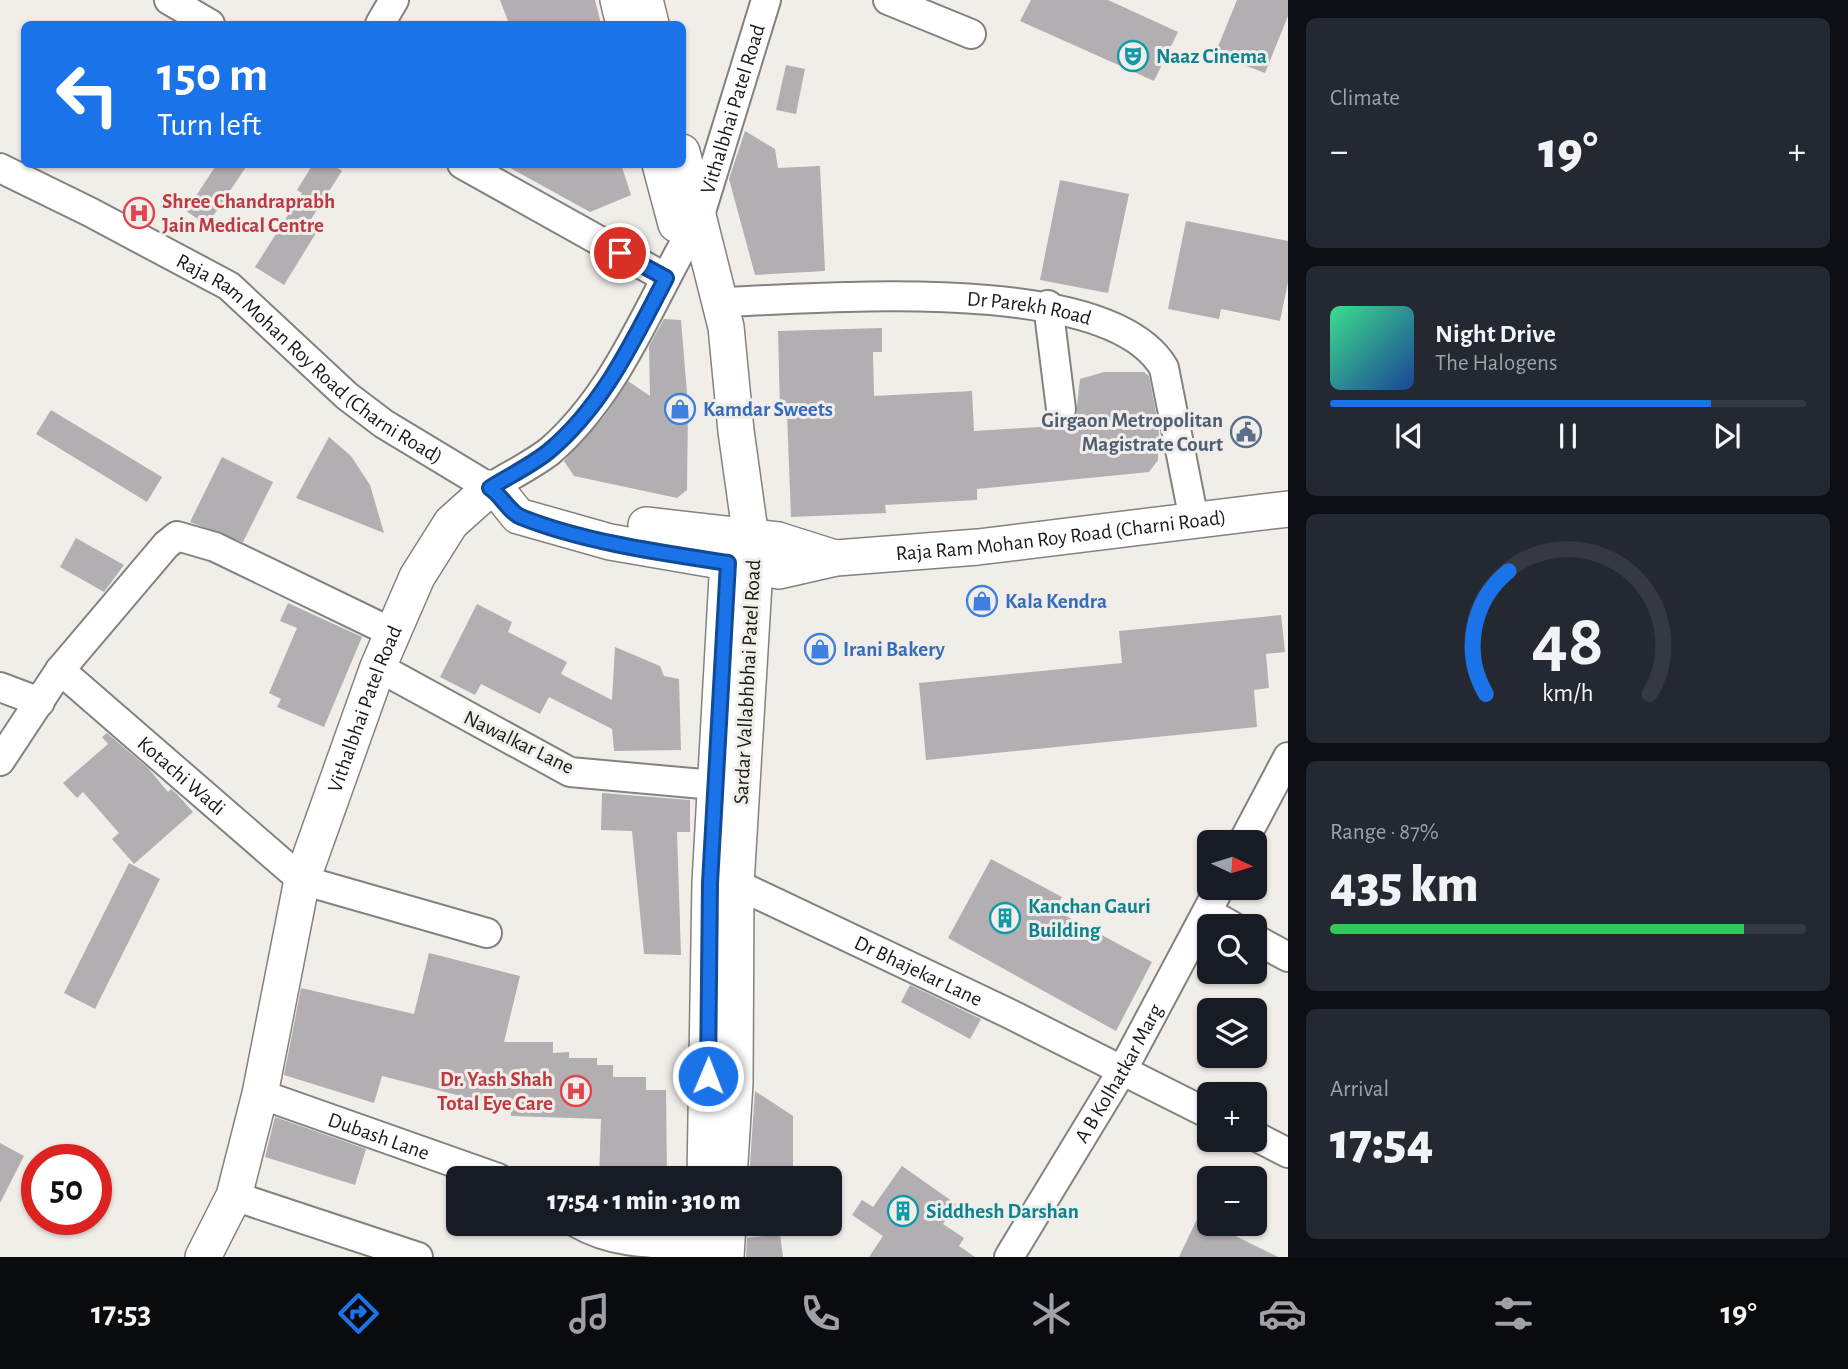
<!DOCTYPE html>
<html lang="en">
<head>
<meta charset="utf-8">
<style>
	:root { --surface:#171b24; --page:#242831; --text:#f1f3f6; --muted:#9ea1a6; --line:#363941; --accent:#1a73e8 }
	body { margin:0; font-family:"Alegreya Sans",sans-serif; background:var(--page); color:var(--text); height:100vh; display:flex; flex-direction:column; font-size:26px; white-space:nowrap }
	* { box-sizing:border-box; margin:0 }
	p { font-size:23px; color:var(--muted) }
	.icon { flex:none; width:38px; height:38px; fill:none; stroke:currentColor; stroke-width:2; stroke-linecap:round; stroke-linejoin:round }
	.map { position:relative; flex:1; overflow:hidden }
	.details { display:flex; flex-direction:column; gap:18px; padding:18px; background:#0d0f14; width:560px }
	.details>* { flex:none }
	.banner { position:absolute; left:21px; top:21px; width:665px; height:147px; border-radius:10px; box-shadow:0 2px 5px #0004; background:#1a73e8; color:#fff; overflow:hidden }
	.needle { width:46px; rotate:94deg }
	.controls { position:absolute; left:1197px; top:830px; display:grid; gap:14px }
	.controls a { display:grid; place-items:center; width:70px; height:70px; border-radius:10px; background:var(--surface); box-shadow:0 2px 5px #0004; font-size:35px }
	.speed { position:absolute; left:21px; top:1144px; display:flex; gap:14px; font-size:35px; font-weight:700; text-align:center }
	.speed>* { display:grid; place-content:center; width:91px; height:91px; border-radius:50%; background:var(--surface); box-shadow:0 2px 5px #0004; line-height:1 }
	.speed .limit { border:10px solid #d22; background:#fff; color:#111 }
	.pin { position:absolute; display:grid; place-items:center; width:60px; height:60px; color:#fff; margin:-30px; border:4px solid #fff; border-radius:50%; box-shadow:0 2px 7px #0007 }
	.me { position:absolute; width:77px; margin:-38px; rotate:1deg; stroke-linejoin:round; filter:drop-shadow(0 0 5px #0008) }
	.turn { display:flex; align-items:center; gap:24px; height:147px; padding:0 21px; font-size:32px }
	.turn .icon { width:91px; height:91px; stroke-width:2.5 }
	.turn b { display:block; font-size:49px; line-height:60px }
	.big { font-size:52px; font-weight:800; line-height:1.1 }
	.details .tile { flex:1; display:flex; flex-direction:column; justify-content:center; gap:10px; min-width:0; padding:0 24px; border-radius:10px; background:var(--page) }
	.details .dial { align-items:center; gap:0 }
	.dial svg { height:182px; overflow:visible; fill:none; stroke:var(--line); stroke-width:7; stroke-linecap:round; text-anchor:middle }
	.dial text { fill:var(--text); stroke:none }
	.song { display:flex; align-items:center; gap:21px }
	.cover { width:84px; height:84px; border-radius:10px; background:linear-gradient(135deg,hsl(150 70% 55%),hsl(220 70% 35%)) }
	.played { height:7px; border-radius:4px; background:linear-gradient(90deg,var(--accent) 80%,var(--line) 80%) }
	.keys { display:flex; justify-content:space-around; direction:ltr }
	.heat { display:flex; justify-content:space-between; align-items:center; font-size:38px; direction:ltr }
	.charge { height:10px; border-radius:5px; background:linear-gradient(90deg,#34c759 87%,var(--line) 0) }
	.trip { position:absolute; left:446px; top:1166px; width:396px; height:70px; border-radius:10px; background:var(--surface); box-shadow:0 2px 5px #0004; font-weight:800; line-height:70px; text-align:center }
	.tabs { display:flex; height:112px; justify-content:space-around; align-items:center; background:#090b0e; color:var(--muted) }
	.tabs .icon { width:49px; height:49px }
	.tabs .on { color:var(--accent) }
	.tabs b { font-size:32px; color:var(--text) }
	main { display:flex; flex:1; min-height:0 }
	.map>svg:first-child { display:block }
	.building { fill:#b3aeb1 }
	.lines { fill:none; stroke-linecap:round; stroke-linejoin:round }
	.minor-casing { stroke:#84827e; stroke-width:32 }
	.major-casing { stroke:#84827e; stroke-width:38 }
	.minor { stroke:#fff; stroke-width:28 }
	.major { stroke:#fff; stroke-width:35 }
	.route-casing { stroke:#114b97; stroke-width:18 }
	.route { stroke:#1a73e8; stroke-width:12 }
	.labels { text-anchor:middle; stroke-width:6; stroke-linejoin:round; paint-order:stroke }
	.culture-label { font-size:21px; font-weight:bold; fill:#0d838f; stroke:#f1eeea; text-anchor:start }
	.street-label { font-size:21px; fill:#1b1a19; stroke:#f1eeea }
	.health-label { font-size:21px; font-weight:bold; fill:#be3a42; stroke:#f1eeea; text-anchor:start }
	.shop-label { font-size:21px; font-weight:bold; fill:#366cbe; stroke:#f1eeea; text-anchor:start }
	.service-label { font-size:21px; font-weight:bold; fill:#4e5e75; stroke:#f1eeea; text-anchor:end }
</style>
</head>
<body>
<main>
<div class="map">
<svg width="1288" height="1257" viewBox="0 0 1288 1257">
	<rect width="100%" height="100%" fill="#f1eeea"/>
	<!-- building -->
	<g class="building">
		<polygon points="500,0 595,0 601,24 509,24"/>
		<polygon points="1031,0 1108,0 1178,32 1154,81 1020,21"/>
		<polygon points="1237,0 1288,0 1288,16 1265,73 1215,54"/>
		<polygon points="786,65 805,69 796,114 776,110"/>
		<polygon points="745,131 775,149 778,168 820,166 825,271 755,275 729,179"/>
		<polygon points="217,164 248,164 207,225 186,211"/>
		<polygon points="313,164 332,164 342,171 306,227 316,233 284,285 255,267 302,193 297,190"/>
		<polygon points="503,164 621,164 631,195 590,212"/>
		<polygon points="1060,180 1129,194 1108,293 1040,280"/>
		<polygon points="1186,221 1288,241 1288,282 1280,321 1221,309 1219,319 1168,309"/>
		<polygon points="664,319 681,320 688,405 687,490 677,498 574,476 564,461 604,417 628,381 650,396 649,346"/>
		<polygon points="882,328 882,352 873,352 874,396 972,391 974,431 1070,425 1076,415 1080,379 1104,372 1144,372 1149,376 1159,429 1158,460 1149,472 977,489 977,500 885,505 886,513 791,517 787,414 780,414 778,331"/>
		<polygon points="51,410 162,477 147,502 36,434"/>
		<polygon points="329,437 351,456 370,485 384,533 296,498"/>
		<polygon points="222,457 273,482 243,542 190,522"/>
		<polygon points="76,538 124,565 104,592 60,567"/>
		<polygon points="288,603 362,637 324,727 277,707 281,699 269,693 297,628 280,621"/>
		<polygon points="477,604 512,622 508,632 567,662 561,674 612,700 615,647 660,666 664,676 679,679 681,750 614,751 612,729 549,697 540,714 481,684 475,695 440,677"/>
		<polygon points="1281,615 1285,652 1266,654 1269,688 1254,690 1257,727 926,760 919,683 1122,663 1119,631"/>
		<polygon points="107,733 148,768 168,792 171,789 176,793 193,812 134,864 112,839 119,833 83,792 77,798 63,783 108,744 102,737"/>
		<polygon points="602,793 690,800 690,832 677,832 681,955 644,954 632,831 601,830"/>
		<polygon points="991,859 1062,897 1055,910 1152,962 1116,1031 948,938"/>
		<polygon points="129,863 160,879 95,1009 64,993"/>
		<polygon points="429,953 520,976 504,1042 553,1042 553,1053 569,1052 569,1058 597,1058 597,1065 613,1065 613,1077 646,1077 646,1090 666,1090 667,1178 599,1178 601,1119 511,1116 511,1109 382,1076 374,1103 284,1075 301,988 414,1014"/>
		<polygon points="910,985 981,1019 970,1039 901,1002"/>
		<polygon points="755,1091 793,1116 793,1178 749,1178"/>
		<polygon points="275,1117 366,1149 355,1185 265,1157"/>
		<polygon points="0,1143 24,1156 0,1203"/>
		<polygon points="902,1166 956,1204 943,1224 964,1238 959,1246 975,1257 869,1257 883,1236 852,1215 862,1200 873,1207"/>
		<polygon points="1198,1217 1209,1223 1278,1257 1179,1257"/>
		<polygon points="780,1234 783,1257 746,1257 747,1238"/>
	</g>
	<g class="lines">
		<!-- minor casing -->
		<g class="minor-casing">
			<g id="minor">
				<polyline points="169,0 210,24"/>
				<polyline points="888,0 971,34"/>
				<polyline points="380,24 394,0"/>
				<polyline points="462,164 666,278"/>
				<path id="s1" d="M0,168L90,212L229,286L347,396L384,424L490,488C509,476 532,465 550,451C612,397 643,319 682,248"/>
				<path id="s2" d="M699,218L766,0"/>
				<path id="s3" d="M720,302C819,299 1109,272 1164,368L1194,520"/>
				<polyline points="1048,305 1061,409"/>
				<polyline points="378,667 570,772 714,785"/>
				<path id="s4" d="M60,670L302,880L487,933"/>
				<polyline points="0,687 40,702"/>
				<polyline points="0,761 60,670 166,545 177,536 215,547 393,633"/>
				<polyline points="1243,842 1288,757"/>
				<path id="s5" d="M719,883L736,884L1008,1013L1209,1114"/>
				<polyline points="1207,912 1232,926"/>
				<polyline points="1255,939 1288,957"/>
				<path id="s6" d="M260,1094L498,1178"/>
				<polyline points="1255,1136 1288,1153"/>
				<polyline points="234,1196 418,1257"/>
				<path d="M577,1223C617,1246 659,1243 704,1245"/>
				<path id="s7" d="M1009,1257L1122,1071L1220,887"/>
			</g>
		</g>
		<!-- major casing -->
		<g class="major-casing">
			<g id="major">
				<polyline points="618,0 624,24"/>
				<polyline points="645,0 651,24"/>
				<polyline points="682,152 726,327 736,431 755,567 736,884 735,1083 729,1178"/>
				<polyline points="660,164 676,224"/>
				<polyline points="646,525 778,540 835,558"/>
				<polyline points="705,1178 710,883 729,541"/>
				<path id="s8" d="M203,1257L234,1196L260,1094L302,880L378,667L417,577L451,523L490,488L502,496L518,516L610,542L779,571L836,558L978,547L1288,509"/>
				<polyline points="726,1257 728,1223"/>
			</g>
		</g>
		<!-- minor -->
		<use href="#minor" class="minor"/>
		<!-- major -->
		<use href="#major" class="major"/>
	</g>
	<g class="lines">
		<!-- route casing -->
		<g class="route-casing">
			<path id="route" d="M620,253L666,278C634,339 604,405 549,451C532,465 509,476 490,488C501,495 510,513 521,517C583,542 662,553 728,563L710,883L708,1076"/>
		</g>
		<!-- route -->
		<use href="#route" class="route"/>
	</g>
	<!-- icons -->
	<defs>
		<g id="theatre-ring" transform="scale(1.575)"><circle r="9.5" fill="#f1eeea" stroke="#0f9aa8" stroke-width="1.5"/><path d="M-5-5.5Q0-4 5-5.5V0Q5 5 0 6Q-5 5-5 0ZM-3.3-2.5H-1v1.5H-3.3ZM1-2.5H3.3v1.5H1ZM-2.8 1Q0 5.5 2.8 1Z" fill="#0f9aa8"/></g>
		<g id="hospital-ring" transform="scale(1.575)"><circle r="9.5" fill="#f1eeea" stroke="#e0444e" stroke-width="1.5"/><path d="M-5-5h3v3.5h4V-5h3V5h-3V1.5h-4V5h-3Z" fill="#e0444e"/></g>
		<g id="shop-ring" transform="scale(1.575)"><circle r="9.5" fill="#f1eeea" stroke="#3f7fe0" stroke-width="1.5"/><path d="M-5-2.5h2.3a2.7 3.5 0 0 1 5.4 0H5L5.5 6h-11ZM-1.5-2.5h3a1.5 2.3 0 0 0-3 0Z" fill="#3f7fe0"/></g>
		<g id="civic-ring" transform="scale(1.575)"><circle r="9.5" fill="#f1eeea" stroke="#5c6f8a" stroke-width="1.5"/><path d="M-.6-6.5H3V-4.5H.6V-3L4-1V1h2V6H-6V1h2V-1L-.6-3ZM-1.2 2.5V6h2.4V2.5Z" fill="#5c6f8a"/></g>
		<g id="building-ring" transform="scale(1.575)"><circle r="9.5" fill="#f1eeea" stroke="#0f9aa8" stroke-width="1.5"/><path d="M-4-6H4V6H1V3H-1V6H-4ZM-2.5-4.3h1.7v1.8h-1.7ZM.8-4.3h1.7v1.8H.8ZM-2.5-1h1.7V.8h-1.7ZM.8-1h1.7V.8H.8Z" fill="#0f9aa8"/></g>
	</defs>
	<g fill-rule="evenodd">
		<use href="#theatre-ring" x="1133" y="56"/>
		<use href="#hospital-ring" x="139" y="213"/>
		<use href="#shop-ring" x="680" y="409"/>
		<use href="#civic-ring" x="1246" y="432"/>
		<use href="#shop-ring" x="982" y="601"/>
		<use href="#shop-ring" x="820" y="649"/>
		<use href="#building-ring" x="1005" y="918"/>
		<use href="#hospital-ring" x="576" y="1091"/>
		<use href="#building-ring" x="903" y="1211"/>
	</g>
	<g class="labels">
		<!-- culture labels -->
		<g class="culture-label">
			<text x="1156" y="63">Naaz Cinema</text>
			<text x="1028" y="913">Kanchan Gauri<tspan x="1028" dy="24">Building</tspan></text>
			<text x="926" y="1218">Siddhesh Darshan</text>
		</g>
		<!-- street labels -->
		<g class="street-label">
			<text dy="7" stroke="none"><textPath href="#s2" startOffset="114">Vithalbhai Patel Road</textPath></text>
			<text dy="7" stroke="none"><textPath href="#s3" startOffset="310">Dr Parekh Road</textPath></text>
			<text dy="7" stroke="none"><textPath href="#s1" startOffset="366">Raja Ram Mohan Roy Road (Charni Road)</textPath></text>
			<text dy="7" stroke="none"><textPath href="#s8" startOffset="1424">Raja Ram Mohan Roy Road (Charni Road)</textPath></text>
			<text transform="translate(747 682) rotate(-87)" y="7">Sardar Vallabhbhai Patel Road</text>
			<text dy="7" stroke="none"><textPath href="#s8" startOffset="574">Vithalbhai Patel Road</textPath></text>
			<text transform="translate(519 742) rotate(26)" y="7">Nawalkar Lane</text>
			<text dy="7" stroke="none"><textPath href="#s4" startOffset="161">Kotachi Wadi</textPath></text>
			<text dy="7" stroke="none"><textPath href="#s5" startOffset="219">Dr Bhajekar Lane</textPath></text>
			<text dy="7" stroke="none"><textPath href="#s7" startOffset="214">A B Kolhatkar Marg</textPath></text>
			<text dy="7" stroke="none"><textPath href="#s6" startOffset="126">Dubash Lane</textPath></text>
		</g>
		<!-- health labels -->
		<g class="health-label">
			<text x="162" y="208">Shree Chandraprabh<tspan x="162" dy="24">Jain Medical Centre</tspan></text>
			<text x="553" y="1086" text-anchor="end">Dr. Yash Shah<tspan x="553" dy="24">Total Eye Care</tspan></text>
		</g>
		<!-- shop labels -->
		<g class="shop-label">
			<text x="703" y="416">Kamdar Sweets</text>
			<text x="1005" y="608">Kala Kendra</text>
			<text x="843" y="656">Irani Bakery</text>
		</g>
		<!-- service labels -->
		<g class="service-label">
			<text x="1223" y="427">Girgaon Metropolitan<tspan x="1223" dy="24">Magistrate Court</tspan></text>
		</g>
	</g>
</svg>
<div class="controls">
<a><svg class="needle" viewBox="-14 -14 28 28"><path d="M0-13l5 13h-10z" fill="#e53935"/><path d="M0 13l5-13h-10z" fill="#9ea1a6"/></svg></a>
<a><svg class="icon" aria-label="search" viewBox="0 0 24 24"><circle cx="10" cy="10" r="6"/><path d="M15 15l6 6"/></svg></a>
<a><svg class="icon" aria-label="layers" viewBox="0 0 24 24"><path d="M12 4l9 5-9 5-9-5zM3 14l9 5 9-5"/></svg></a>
<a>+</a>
<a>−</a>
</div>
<div class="speed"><div class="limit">50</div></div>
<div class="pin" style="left:620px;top:253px;background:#d93025"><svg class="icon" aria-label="arrive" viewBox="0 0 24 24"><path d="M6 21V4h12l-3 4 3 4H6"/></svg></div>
<svg class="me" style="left:708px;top:1076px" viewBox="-20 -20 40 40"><circle r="17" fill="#1a73e8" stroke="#fff" stroke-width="3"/><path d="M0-11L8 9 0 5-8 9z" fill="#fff"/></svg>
<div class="trip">17:54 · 1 min · 310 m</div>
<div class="banner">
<div class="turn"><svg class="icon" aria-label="left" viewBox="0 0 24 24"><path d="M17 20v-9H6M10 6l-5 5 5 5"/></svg><div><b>150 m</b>Turn left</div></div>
</div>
</div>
<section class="details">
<div class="tile"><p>Climate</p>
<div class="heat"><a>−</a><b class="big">19°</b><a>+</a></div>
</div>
<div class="tile">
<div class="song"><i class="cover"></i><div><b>Night Drive</b><p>The Halogens</p></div></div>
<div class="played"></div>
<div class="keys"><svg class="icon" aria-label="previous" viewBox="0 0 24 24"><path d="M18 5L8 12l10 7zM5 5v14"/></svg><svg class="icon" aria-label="pause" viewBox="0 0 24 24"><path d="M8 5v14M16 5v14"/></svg><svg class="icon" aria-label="next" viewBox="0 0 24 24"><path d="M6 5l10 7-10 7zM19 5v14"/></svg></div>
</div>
<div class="tile dial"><svg viewBox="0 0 100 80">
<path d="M14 69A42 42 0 1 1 86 69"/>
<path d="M14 69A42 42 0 0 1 24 15" stroke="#1a73e8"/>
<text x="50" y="56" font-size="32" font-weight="700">48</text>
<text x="50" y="72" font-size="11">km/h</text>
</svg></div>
<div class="tile"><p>Range · 87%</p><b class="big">435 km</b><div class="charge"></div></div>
<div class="tile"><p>Arrival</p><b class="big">17:54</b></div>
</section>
</main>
<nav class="tabs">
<b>17:53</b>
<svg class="icon on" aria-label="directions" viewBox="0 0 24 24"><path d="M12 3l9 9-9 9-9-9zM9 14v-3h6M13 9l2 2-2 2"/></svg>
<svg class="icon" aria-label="music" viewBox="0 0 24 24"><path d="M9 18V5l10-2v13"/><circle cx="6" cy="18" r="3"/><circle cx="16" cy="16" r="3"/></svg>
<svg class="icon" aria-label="phone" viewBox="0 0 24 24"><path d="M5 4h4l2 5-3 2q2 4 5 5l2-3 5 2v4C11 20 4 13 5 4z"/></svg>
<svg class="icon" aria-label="climate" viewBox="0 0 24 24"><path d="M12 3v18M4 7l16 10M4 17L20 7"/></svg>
<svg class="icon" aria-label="car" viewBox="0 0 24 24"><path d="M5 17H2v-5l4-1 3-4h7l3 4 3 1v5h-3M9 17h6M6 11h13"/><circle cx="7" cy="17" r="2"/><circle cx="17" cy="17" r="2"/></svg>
<svg class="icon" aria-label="filters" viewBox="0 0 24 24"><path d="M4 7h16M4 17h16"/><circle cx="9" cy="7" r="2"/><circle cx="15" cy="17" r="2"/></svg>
<b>19°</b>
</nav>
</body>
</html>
